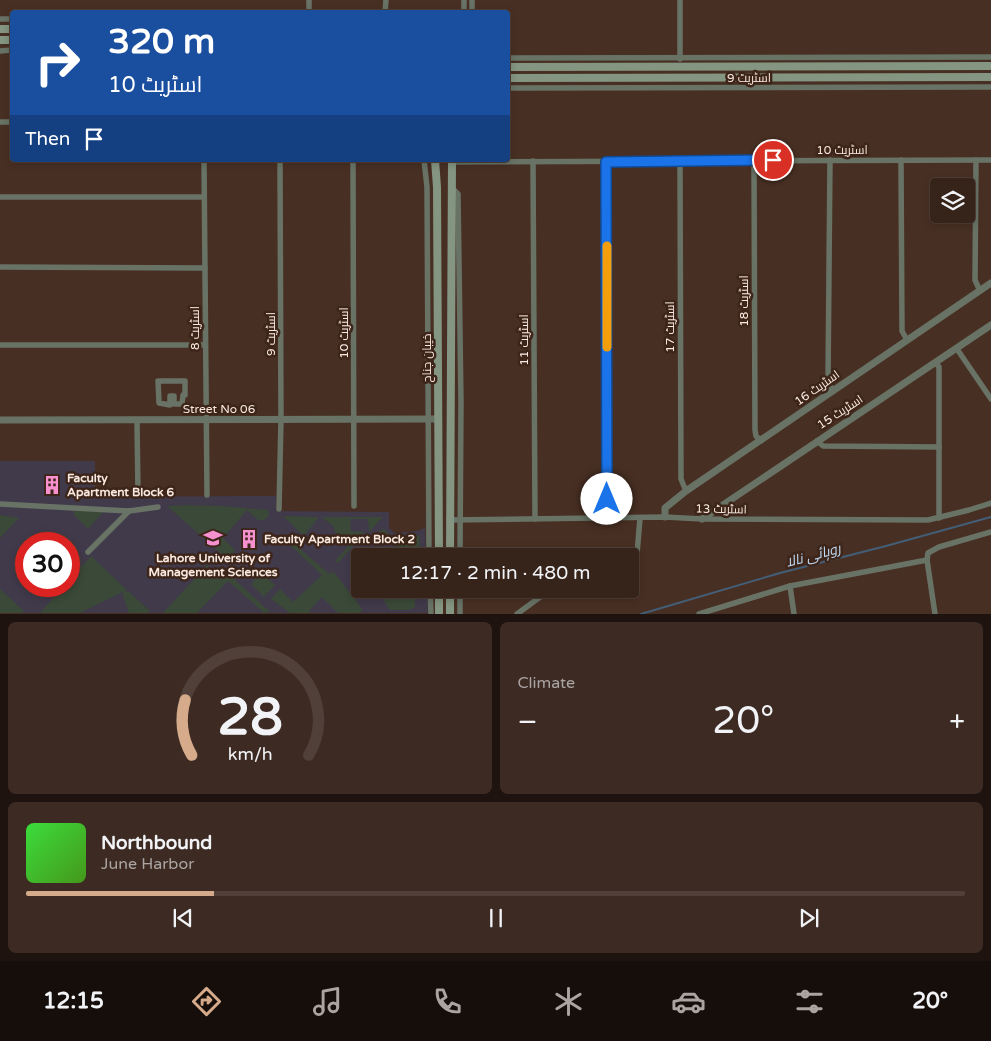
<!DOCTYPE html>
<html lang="en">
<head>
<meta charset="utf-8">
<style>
	:root { --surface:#36231a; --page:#3d2b23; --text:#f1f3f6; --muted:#aaa4a2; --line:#504039; --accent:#d6ab8b }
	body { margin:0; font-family:"Varela Round",Cairo,sans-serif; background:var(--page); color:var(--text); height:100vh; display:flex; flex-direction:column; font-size:19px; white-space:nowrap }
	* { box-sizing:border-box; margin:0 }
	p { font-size:16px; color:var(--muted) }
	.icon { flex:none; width:28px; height:28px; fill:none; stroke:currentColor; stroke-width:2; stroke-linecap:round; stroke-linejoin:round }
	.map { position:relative; height:614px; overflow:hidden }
	.drawer { display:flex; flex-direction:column; gap:8px; padding:8px; background:#1e130e; flex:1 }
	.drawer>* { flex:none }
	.top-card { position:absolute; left:10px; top:10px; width:500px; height:152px; border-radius:5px; box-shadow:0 2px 8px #0003,0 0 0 1px var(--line); background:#1a4fa0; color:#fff; overflow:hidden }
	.controls { position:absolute; left:930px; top:178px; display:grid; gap:10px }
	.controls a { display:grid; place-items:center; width:45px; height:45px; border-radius:5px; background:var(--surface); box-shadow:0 2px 8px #0003,0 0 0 1px var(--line); font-size:25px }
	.speed { position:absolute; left:15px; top:532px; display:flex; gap:10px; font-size:25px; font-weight:700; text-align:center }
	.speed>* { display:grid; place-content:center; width:65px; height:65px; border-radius:50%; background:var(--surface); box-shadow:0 2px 8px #0003,0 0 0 1px var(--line); line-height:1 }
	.speed .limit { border:8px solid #d22; background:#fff; color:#111 }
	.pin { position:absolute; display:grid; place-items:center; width:42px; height:42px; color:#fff; margin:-21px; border:2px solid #fff; border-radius:50%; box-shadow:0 1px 5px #0007 }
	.me { position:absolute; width:55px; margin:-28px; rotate:0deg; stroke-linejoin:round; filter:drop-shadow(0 0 4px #0008) }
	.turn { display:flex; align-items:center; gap:18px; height:105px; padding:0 15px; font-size:22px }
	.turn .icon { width:65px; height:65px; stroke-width:2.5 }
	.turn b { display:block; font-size:35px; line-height:42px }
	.then { display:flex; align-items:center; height:48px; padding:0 15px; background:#0003; gap:10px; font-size:19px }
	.big { font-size:38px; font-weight:600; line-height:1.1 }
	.drawer .tile { flex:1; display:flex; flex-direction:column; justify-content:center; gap:8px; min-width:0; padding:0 18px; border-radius:8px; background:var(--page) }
	.drawer .dial { align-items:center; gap:0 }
	.dial svg { height:130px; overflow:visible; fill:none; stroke:var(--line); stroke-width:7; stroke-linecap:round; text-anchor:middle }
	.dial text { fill:var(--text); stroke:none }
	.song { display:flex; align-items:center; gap:15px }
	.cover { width:60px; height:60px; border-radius:8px; background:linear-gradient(135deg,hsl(120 70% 55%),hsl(100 70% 35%)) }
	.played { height:5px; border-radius:2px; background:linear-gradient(90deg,var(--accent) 20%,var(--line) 20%) }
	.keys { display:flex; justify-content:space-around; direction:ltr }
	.heat { display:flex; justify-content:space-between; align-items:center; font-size:28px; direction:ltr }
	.drawer .tiles { flex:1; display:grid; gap:8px; grid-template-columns:1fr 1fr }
	.tile:last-child { grid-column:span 2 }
	.trip { position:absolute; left:351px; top:548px; width:288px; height:50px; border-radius:5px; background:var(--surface); box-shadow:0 2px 8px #0003,0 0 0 1px var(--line); font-weight:600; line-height:50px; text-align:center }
	.tab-bar { display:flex; height:80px; justify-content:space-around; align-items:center; background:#160e0a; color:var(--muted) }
	.tab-bar .icon { width:35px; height:35px }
	.tab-bar .selected { color:var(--accent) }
	.tab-bar b { font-size:22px; color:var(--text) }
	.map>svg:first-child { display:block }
	.education { fill:#403a4b; fill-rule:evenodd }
	.green { fill:#3a4938 }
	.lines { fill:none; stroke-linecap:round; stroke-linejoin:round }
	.stream { stroke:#435e77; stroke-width:2 }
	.minor { stroke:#687366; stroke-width:5.5 }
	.tertiary { stroke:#687366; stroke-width:7 }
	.secondary { stroke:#849581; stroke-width:8 }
	.route-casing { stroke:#114b97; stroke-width:12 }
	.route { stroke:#1a73e8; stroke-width:9 }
	.slow { stroke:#f59e0b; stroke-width:9 }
	.labels { text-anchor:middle; stroke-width:5; stroke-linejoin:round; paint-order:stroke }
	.street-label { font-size:12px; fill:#fae9e1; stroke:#3d2519 }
	.poi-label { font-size:12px; font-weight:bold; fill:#fae9e1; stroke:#3d2519; text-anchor:start }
	.water-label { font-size:14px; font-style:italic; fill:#c1defa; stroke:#3d2519 }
</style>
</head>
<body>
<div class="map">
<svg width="991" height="614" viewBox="0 0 991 614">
	<rect width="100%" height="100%" fill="#482f23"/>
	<!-- education -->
	<path class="education" d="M0,461H95V497L276,496V511L389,512V527L394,533L416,531L425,528L426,556H360V589H427L428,613H0ZM26,544H69V586H26Z"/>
	<!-- green -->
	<g class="green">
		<polygon points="186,505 220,506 269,510 268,517 264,520 258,520 247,510 223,538 236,551 226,558 167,506"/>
		<polygon points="74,510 104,511 88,529 74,515"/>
		<polygon points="0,515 19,518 0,538"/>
		<polygon points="283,516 319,517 304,536"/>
		<polygon points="322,517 383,517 369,532 368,519 350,519 351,531 365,532 338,563 335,561 350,544 334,531 335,528"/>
		<polygon points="384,529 393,538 419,535 420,546 408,556 399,556 394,551 397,547 379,532"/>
		<polygon points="291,541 328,573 334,572 363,610 359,613 338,613 322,597 309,611 311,613 290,613 271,599 280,589 293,602 322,575 289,544"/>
		<polygon points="91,556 127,590 80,613 40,613 64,586 69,586 69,581"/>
		<polygon points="207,565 223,577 217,571 221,567 270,612 262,613 263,612 228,581 197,613 163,613"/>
		<polygon points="261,572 275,585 264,597 251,584"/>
		<polygon points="0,589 24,611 21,613 0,613"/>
		<polygon points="396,589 415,589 415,607 409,610 390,610 384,601"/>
		<polygon points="128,591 150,611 148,613 129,613 122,593"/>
	</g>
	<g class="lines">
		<!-- stream -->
		<polyline class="stream" points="641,614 780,573 886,546 991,517"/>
		<!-- minor -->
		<g class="minor">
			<polyline points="309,0 309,12"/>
			<polyline points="472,0 472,12"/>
			<polyline points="680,0 680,59"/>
			<polyline points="385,12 386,0"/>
			<polyline points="463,12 464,9 464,0"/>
			<polyline points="0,19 12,19"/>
			<polyline points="0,51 12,50"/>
			<polyline points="508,58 991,57"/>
			<polyline points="508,88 991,87"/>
			<polyline points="0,122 12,122"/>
			<polyline points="204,160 207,495"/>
			<polyline points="353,160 354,506"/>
			<polyline points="424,160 427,187 429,556"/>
			<polyline points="754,160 755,430 756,436 761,441"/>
			<polyline points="830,160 828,382 833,391"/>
			<polyline points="901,160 902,331 907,340"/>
			<polyline points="976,160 975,280 980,291"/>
			<polyline points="533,161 535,519"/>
			<polyline points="680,161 681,479 686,491"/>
			<polyline points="452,162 991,160"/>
			<polyline points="606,162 607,519"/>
			<polyline points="452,188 458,194 461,402 460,556"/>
			<polyline points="0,197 204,197"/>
			<polyline points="0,267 205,268"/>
			<polyline points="0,345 205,345"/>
			<polyline points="957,349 991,399"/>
			<polyline points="936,363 939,367 939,518"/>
			<polygon points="158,381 185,381 185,395 183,395 182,404 174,404 174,396 170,396 170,405 159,403"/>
			<polyline points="137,420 138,494"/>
			<polyline points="817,441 823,446 939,447"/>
			<polyline points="0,504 129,511 158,507"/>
			<polyline points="279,509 281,420 280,160"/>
			<polyline points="449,520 665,517 702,519 928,520 969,510 991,503"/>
			<polyline points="88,552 129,511"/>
			<polyline points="630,572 636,566 640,518"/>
			<polyline points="790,586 794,614"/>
			<polyline points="430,589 431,614"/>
			<polyline points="460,614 460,589"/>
			<polyline points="517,614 551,589"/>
			<polyline points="699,614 790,586 927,560"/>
			<polyline points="935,614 927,560 928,553 939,547 991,532"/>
		</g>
		<!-- tertiary -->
		<g class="tertiary">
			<polyline points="0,420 438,419"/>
			<polyline points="665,517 665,508 686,491 991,283"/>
			<polyline points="702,519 991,325"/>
		</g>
		<!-- secondary -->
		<g class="secondary">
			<polyline points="0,29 12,29"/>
			<polyline points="0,40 12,40"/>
			<polyline points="508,67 991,66"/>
			<polyline points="508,78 991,77"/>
			<polyline points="435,160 437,187 439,556"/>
			<polyline points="450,556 452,160"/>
			<polyline points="439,589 439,614"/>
			<polyline points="450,589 450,614"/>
		</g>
	</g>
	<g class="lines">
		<!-- route casing -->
		<g class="route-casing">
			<polyline id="route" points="607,499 606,162 773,160"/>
		</g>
		<!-- route -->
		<use href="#route" class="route"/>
		<!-- slow -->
		<polyline class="slow" points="607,246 607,347"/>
	</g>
	<!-- icons -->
	<defs>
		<g id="building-bare" transform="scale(1.5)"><path d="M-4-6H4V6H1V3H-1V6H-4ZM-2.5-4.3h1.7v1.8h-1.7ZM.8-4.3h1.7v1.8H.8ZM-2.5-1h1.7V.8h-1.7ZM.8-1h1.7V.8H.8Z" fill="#f790ce" stroke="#3d2519" stroke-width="2.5" paint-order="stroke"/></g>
		<g id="university-bare" transform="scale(1.5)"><path d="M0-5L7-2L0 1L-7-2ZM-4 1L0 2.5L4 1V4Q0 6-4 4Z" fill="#f790ce" stroke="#3d2519" stroke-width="2.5" paint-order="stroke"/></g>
	</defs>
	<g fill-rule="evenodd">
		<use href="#building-bare" x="52" y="485"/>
		<use href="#university-bare" x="213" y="538"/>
		<use href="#building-bare" x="249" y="539"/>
	</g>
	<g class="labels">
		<!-- street labels -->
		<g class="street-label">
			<text x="749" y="82">اسٹریٹ 9</text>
			<text x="842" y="154">اسٹریٹ 10</text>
			<text transform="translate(744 301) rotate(-90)" y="4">اسٹریٹ 18</text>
			<text transform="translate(670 327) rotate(-90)" y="4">اسٹریٹ 17</text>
			<text transform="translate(195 328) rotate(-90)" y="4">اسٹریٹ 8</text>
			<text transform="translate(344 333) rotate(-90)" y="4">اسٹریٹ 10</text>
			<text transform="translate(271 334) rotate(-90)" y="4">اسٹریٹ 9</text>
			<text transform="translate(524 340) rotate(-90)" y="4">اسٹریٹ 11</text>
			<text transform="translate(427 358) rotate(-90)" y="4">خیبان جناح</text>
			<text transform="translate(817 388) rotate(-35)" y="4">اسٹریٹ 16</text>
			<text x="219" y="413">Street No 06</text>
			<text transform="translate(840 412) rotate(-33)" y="4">اسٹریٹ 15</text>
			<text transform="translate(721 509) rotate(1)" y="4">اسٹریٹ 13</text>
		</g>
		<!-- poi labels -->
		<g class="poi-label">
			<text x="67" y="482">Faculty<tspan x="67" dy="14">Apartment Block 6</tspan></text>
			<text x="264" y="543">Faculty Apartment Block 2</text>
			<text x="213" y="562" text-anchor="middle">Lahore University of<tspan x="213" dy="14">Management Sciences</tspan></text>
		</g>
		<!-- water labels -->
		<g class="water-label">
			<text transform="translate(813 555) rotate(-15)" y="5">روہائی نالا</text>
		</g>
	</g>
</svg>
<div class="controls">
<a><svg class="icon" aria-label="layers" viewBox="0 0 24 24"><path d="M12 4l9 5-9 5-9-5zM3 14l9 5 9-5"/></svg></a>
</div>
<div class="speed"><div class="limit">30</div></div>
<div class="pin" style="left:773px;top:160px;background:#d93025"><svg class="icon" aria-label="arrive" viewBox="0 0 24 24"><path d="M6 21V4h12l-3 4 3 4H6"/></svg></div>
<svg class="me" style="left:607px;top:499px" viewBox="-20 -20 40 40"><circle r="19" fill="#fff"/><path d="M0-13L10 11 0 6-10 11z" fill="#1a73e8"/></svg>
<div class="trip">12:17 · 2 min · 480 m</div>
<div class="top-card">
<div class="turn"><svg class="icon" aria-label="right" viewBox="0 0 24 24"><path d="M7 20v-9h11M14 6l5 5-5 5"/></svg><div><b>320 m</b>اسٹریٹ 10</div></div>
<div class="then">Then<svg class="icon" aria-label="arrive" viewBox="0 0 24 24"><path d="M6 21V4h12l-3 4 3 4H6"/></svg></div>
</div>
</div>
<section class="drawer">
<div class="tiles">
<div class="tile dial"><svg viewBox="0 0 100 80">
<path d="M14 69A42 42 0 1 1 86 69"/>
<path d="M14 69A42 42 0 0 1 10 35" stroke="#d6ab8b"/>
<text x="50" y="56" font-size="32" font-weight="700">28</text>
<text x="50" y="72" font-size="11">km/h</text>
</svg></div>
<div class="tile"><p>Climate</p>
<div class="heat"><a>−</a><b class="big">20°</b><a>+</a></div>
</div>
<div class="tile">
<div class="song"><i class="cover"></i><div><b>Northbound</b><p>June Harbor</p></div></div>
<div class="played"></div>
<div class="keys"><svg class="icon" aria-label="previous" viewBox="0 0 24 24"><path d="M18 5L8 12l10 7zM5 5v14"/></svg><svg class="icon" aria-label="pause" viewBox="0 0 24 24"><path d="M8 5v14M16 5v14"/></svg><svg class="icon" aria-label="next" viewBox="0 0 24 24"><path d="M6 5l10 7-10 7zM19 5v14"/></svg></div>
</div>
</div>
</section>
<nav class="tab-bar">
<b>12:15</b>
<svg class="icon selected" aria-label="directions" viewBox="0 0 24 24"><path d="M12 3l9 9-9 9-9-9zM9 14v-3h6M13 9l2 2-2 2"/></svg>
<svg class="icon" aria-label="music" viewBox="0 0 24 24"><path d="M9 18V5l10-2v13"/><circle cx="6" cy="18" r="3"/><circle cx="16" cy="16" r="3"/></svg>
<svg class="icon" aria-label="phone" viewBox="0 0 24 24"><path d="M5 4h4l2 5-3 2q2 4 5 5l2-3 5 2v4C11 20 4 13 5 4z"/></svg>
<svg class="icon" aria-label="climate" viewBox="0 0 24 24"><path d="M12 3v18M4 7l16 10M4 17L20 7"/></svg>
<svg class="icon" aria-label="car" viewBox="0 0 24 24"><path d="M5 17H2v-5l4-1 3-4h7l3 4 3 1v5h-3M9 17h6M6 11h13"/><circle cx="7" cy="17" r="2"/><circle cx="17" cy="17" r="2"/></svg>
<svg class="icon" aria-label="filters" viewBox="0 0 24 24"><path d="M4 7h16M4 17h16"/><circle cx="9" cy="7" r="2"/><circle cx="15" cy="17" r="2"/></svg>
<b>20°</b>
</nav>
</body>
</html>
